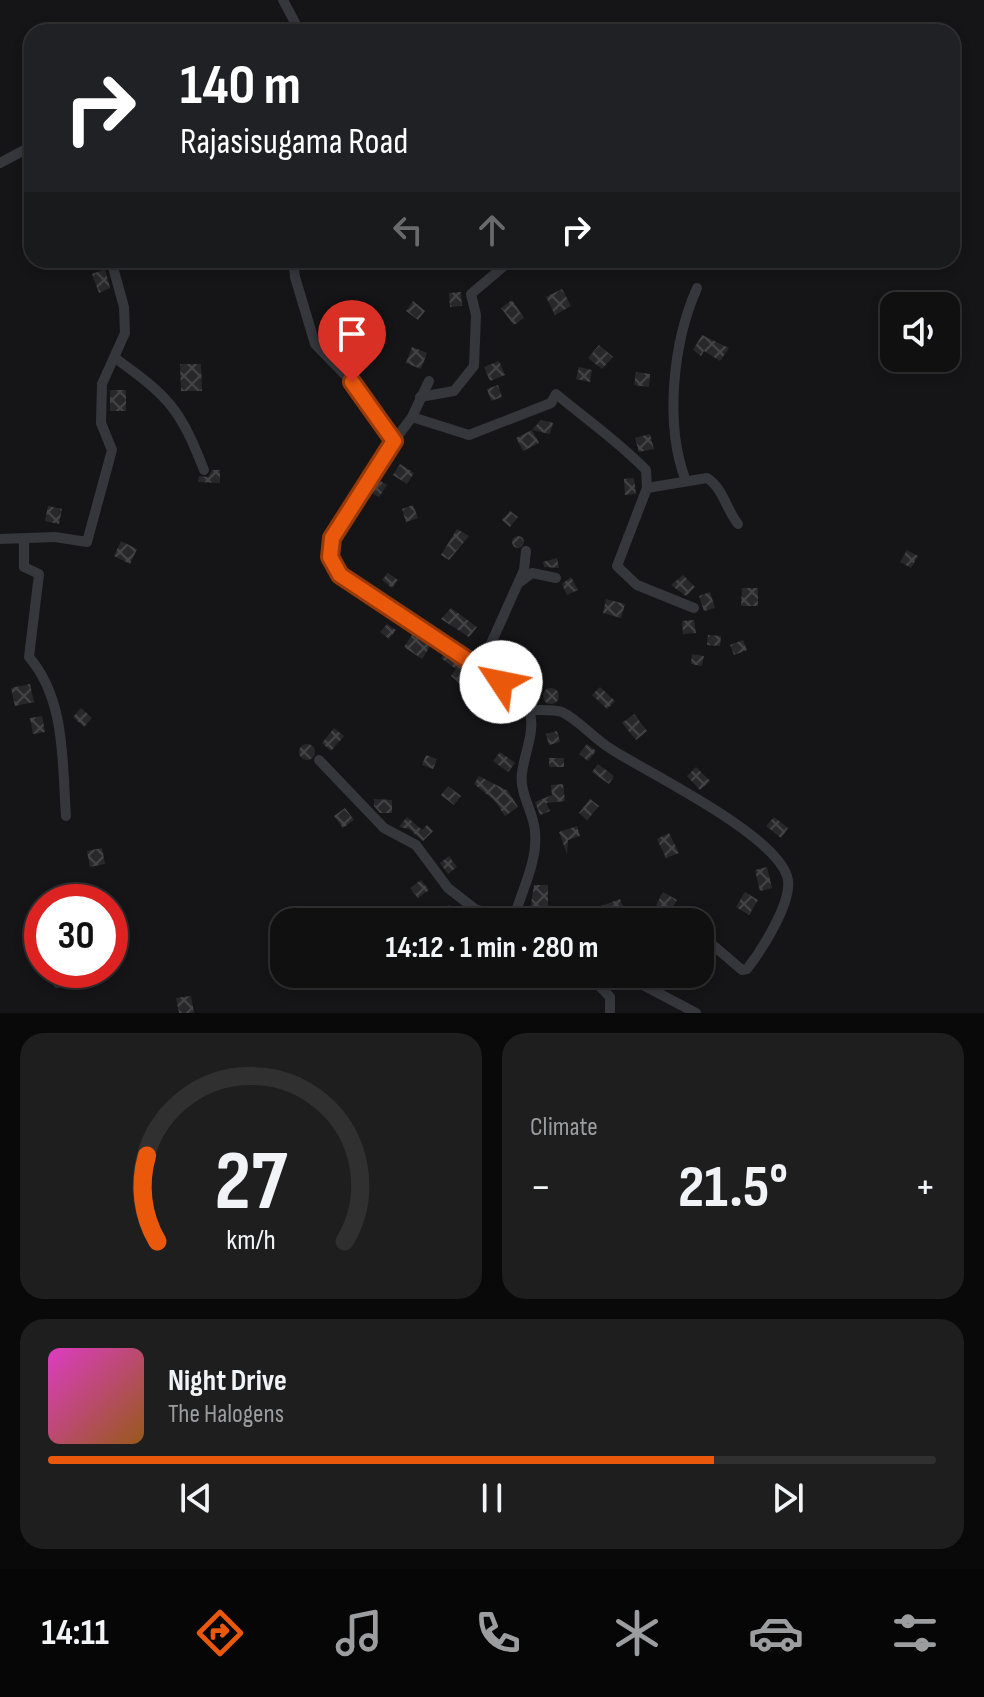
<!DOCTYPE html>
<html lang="en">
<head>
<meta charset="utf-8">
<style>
	:root { --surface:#101011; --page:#1e1e1f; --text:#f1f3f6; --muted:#9c9d9f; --line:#303031; --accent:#ea580c }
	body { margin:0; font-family:"Sofia Sans Condensed",sans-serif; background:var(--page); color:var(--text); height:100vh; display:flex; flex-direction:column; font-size:30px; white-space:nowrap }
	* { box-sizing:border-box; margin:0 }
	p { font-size:26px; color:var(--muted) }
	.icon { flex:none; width:44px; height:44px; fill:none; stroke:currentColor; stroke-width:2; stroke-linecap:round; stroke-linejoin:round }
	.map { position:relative; height:1013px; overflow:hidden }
	.drawer { display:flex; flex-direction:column; gap:20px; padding:20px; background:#090909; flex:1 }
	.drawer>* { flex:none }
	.hud { position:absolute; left:24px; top:24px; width:936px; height:244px; border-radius:24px; box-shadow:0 4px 12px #0003,0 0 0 2px var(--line); background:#202124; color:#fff; overflow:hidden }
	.buttons { position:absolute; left:880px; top:292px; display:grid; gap:16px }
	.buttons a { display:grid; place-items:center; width:80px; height:80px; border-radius:16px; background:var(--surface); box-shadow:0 4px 12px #0003,0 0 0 2px var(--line); font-size:40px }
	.speed { position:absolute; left:24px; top:884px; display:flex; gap:16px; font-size:40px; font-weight:700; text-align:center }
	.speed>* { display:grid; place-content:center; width:104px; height:104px; border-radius:50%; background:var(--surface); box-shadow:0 4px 12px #0003,0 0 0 2px var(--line); line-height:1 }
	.speed .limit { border:12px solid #d22; background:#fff; color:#111 }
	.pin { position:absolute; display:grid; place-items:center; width:68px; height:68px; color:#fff; margin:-82px -34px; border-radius:50% 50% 50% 0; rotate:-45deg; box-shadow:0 0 8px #0007 }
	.pin .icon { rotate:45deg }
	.me { position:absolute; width:88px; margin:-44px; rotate:304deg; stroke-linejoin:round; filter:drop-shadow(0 0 6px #0008) }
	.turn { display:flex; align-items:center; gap:28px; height:168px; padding:0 24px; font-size:36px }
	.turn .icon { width:104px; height:104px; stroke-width:2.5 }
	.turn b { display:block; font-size:56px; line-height:68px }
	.lanes { display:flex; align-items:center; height:76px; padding:0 24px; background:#0003; justify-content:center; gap:40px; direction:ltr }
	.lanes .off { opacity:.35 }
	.big { font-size:60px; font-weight:700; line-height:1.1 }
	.drawer .tile { flex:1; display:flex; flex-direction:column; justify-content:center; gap:12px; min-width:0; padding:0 28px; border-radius:24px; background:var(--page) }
	.drawer .dial { align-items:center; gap:0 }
	.dial svg { height:208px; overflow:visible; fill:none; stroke:var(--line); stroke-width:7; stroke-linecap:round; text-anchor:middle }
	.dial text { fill:var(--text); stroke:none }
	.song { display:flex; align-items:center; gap:24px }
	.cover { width:96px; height:96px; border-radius:12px; background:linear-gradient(135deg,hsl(310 70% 55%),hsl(30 70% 35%)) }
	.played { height:8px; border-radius:4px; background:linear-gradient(90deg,var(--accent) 75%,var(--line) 75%) }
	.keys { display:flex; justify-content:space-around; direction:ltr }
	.heat { display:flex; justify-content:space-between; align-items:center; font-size:44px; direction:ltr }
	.drawer .tiles { flex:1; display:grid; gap:20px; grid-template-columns:1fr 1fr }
	.tile:last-child { grid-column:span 2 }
	.trip { position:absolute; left:270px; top:908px; width:444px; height:80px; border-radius:24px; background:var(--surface); box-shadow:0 4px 12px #0003,0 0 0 2px var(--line); font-weight:700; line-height:80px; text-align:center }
	.menu { display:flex; height:128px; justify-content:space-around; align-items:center; background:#060607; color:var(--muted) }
	.menu .icon { width:56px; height:56px }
	.menu .selected { color:var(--accent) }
	.menu b { font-size:36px; color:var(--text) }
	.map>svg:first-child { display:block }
	.building { fill:url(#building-cross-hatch) }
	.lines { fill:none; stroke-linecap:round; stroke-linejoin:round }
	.street { stroke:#36373c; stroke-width:10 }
	.route-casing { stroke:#983908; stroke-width:20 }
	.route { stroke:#ea580c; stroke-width:14 }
</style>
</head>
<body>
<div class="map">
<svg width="984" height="1013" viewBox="0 0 984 1013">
	<defs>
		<pattern id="building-cross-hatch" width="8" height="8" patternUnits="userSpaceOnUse" patternTransform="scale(2)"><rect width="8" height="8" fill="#28282b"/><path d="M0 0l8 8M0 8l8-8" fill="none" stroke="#444448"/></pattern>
	</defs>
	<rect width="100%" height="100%" fill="#151517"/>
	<!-- building -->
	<g class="building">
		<polygon points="105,269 110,288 99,293 92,274"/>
		<polygon points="562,289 571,306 555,315 546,297"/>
		<polygon points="461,292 462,306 450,307 449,293"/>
		<polygon points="512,300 524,318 514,325 501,308"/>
		<polygon points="413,301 425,311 418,320 406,311"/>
		<polygon points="702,335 729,348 720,361 704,351 701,356 693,350"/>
		<polygon points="599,345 613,357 602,369 588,358"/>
		<polygon points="412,347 427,353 421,369 406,363"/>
		<polygon points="499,361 505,375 490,381 484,367"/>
		<polygon points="180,364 201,364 202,391 181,391"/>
		<polygon points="579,367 592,370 590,382 576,379"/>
		<polygon points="636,372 650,374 649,387 634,385"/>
		<polygon points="498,385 502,397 491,401 487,389"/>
		<rect x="110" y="390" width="16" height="21"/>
		<polygon points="541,420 553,423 550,434 532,430"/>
		<polygon points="532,430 539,443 523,451 516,438"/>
		<polygon points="650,434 654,449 639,452 635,438"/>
		<polygon points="400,464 414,473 407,484 393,475"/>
		<polygon points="212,470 220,470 220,483 198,482 199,476 208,477"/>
		<polygon points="634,478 636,494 625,495 624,479"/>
		<polygon points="379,480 387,485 379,497 371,493"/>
		<polygon points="413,505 418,518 406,522 402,509"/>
		<polygon points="48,506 62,509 59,524 45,521"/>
		<polygon points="510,511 518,517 510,527 502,520"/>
		<polygon points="457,529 469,536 449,560 441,555"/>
		<circle cx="518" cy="542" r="6"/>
		<polygon points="121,541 137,549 130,564 114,556"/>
		<polygon points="907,550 918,556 911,568 900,562"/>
		<polygon points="557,558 559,568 544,567 543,562"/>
		<polygon points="388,573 398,580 392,588 382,580"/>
		<polygon points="683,575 695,587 686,596 671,585"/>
		<polygon points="571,577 578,590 567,595 562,584"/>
		<polygon points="742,588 758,588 758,606 741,606"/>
		<polygon points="710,592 715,608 704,611 699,596"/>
		<polygon points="606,599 625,604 621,618 603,613"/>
		<polygon points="451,608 477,627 469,637 441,619"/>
		<polygon points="694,620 696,633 683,634 682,621"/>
		<polygon points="387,624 396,630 389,639 380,632"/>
		<polygon points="412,635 430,646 422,659 404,647"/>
		<polygon points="708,635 721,636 720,646 707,645"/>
		<polygon points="743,640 747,650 734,655 730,645"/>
		<polygon points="499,653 512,656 509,667 496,664"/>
		<polygon points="444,654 480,679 469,692 451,676 456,669 441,658"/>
		<polygon points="692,654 704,656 702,666 691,664"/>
		<polygon points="30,684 34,702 15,706 11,688"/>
		<polygon points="600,687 615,701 607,709 592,695"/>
		<circle cx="551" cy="696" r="8"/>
		<polygon points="81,708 92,718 84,727 73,717"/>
		<polygon points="634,714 647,731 636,740 622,723"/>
		<polygon points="42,716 45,732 33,734 30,718"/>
		<polygon points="334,728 344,736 331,751 322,743"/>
		<polygon points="557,731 560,742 549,745 546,734"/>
		<circle cx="307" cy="752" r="8"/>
		<polygon points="587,744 596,751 588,761 579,754"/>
		<polygon points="500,752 515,763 508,772 493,761"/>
		<polygon points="426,755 437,759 433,769 422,765"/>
		<rect x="549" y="758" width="15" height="9"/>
		<polygon points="598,764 614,776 609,784 592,772"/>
		<polygon points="696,767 710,781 700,790 687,776"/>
		<polygon points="479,776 508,791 518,807 505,816 495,801 474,784"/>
		<polygon points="563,784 565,801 546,803 550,811 540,815 535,802 552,795 551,785"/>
		<polygon points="448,786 461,796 454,805 441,795"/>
		<polygon points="374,799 392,800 392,813 380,813 374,806"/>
		<polygon points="590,799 599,806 587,820 579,813"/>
		<polygon points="345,808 354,820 343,828 334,816"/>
		<polygon points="407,817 422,830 427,825 433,831 423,841 409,829 399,827"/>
		<polygon points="774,817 788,828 781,838 766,826"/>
		<polygon points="577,826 580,836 568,840 567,854 559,832"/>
		<polygon points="669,833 679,853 666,858 657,839"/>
		<polygon points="102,848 105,864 90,867 87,851"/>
		<polygon points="449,856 457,867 448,874 440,863"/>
		<polygon points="767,867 772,888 760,891 755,870"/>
		<polygon points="421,880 429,890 418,898 410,888"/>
		<polygon points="534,885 548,885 548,911 530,911"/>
		<polygon points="663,892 677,900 669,913 656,905"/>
		<polygon points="745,892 758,900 749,915 736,907"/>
		<polygon points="620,899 627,916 607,922 601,906"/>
		<polygon points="448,905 461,909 458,922 443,922"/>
		<polygon points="694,906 703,916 696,922 685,914"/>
		<polygon points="45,970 72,970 76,977 56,989"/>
		<polygon points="191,996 194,1013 179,1013 176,998"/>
	</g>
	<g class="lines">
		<!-- street -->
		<g class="street">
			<polyline points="283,0 300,32"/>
			<polyline points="0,163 32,146"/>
			<path d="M293,260L295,277L315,344L352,382L394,441L332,538L330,557L340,575L522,697C541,724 526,743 522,773C519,794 534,812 535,832C538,863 520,893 513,922"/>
			<path d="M115,358C168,396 180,408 204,470"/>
			<polyline points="420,397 454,391 474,366 476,315 471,294 511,260"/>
			<path d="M412,417L469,435L551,403L556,394C586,419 619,442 646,470L647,488L617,566L637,585L694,608"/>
			<polyline points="394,441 412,417 429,381"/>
			<path d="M686,481C664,425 673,342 697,288"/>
			<path d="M647,488L707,478C723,488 726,509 738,524"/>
			<polyline points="0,539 55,537 87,542 112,450 101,423 102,384 125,333 124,307 111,260"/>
			<path d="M24,539V567L39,574L29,657C66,700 62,762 66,816"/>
			<polyline points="520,582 532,573 556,578"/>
			<polyline points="480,668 524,570 526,551"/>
			<path d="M531,710C541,710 553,709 562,712C579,720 594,739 611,749C650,774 773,833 787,876C795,899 761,951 747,969L742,970L700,934"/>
			<polyline points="319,760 384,828 416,845 448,888 475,909 511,922"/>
			<polyline points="588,974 610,997 610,1013"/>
			<polyline points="622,974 696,1013"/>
		</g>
	</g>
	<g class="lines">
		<!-- route casing -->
		<g class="route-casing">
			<polyline id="route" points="352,382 394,441 332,538 330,557 340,575 501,682"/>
		</g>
		<!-- route -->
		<use href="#route" class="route"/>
	</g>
</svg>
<div class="buttons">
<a><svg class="icon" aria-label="sound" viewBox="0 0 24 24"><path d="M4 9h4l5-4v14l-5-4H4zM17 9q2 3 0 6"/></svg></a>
</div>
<div class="speed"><div class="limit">30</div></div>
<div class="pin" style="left:352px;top:382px;background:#d93025"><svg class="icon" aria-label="arrive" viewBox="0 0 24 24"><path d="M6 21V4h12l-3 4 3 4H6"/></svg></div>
<svg class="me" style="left:501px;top:682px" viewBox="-20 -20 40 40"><circle r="19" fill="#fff"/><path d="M0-13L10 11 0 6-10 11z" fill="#ea580c"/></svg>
<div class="trip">14:12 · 1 min · 280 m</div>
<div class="hud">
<div class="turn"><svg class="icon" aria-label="right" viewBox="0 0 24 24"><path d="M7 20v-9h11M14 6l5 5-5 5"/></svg><div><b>140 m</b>Rajasisugama Road</div></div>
<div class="lanes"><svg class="icon off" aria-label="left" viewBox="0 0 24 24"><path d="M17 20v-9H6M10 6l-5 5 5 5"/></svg><svg class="icon off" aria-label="ahead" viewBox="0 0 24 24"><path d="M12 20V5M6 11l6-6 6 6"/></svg><svg class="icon" aria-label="right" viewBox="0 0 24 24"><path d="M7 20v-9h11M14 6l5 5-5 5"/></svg></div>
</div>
</div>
<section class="drawer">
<div class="tiles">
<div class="tile dial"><svg viewBox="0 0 100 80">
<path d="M14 69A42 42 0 1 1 86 69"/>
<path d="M14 69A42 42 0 0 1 10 36" stroke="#ea580c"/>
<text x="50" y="56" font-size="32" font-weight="700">27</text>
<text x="50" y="72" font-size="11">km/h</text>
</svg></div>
<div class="tile"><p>Climate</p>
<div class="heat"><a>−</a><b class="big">21.5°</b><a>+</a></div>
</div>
<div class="tile">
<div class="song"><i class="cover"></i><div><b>Night Drive</b><p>The Halogens</p></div></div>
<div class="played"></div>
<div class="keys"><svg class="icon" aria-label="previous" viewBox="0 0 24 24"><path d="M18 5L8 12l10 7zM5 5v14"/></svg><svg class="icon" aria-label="pause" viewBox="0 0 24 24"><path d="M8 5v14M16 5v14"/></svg><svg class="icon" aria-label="next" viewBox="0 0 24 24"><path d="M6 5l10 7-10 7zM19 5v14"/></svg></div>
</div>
</div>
</section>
<nav class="menu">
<b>14:11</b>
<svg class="icon selected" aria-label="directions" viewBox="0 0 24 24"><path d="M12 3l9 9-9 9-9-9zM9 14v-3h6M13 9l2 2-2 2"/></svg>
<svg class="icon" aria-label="music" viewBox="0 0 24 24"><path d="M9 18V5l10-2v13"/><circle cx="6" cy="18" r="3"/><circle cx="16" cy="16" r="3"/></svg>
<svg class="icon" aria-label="phone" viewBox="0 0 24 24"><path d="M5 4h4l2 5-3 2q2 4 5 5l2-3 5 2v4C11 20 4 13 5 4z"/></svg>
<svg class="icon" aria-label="climate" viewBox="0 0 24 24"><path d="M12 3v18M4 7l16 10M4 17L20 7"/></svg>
<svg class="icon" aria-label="car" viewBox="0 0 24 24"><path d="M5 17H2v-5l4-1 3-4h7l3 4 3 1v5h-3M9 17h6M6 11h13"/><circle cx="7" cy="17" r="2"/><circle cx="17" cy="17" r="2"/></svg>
<svg class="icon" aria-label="filters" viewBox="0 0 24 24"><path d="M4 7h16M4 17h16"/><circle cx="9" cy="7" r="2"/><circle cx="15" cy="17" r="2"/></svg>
</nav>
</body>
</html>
